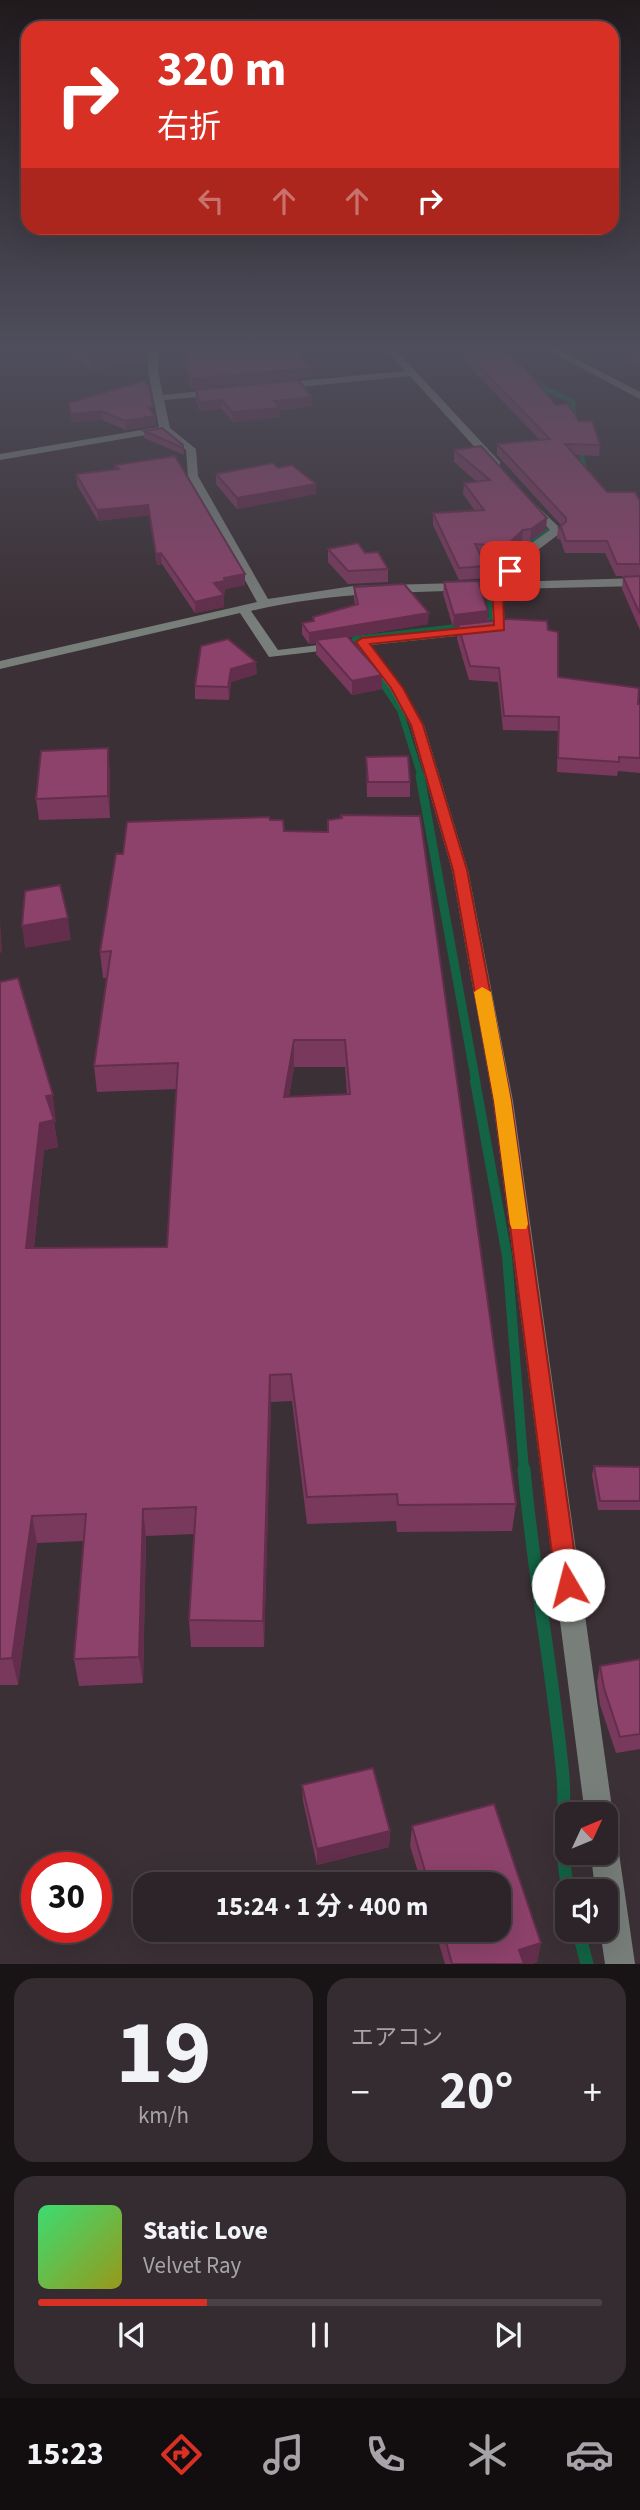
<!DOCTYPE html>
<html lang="ja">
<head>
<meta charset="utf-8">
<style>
	:root { --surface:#2c2428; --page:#342c30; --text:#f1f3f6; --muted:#a6a4a8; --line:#484145; --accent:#d93025 }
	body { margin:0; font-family:"Source Sans 3","Noto Sans JP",sans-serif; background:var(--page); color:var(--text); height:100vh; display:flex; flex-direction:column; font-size:26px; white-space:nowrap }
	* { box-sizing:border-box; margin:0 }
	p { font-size:23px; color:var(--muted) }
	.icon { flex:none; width:38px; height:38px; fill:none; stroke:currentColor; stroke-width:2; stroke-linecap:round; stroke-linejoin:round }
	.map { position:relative; height:1964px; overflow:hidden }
	.drawer { display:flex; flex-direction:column; gap:14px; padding:14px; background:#181416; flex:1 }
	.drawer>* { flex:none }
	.banner { position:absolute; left:21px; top:21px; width:598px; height:214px; border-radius:21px; box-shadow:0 7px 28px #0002,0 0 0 2px var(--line); background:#d93025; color:#fff; overflow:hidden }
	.needle { width:46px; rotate:46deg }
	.controls { position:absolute; left:555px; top:1802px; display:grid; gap:14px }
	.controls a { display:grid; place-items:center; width:63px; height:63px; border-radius:14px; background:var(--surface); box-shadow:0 7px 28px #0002,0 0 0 2px var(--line); font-size:35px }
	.speed { position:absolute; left:21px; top:1852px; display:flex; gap:14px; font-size:35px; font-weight:700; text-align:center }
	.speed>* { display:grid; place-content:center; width:91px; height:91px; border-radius:50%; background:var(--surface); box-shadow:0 7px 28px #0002,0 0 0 2px var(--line); line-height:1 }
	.speed .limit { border:10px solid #d22; background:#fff; color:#111 }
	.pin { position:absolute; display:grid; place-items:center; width:60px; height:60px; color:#fff; margin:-30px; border-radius:14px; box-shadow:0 4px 10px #0006 }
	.me { position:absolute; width:77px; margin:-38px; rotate:352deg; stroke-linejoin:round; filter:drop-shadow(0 0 5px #0008) }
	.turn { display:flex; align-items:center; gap:24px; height:147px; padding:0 21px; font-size:32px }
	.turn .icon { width:91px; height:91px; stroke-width:2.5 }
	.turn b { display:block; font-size:49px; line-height:60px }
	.lanes { display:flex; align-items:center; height:66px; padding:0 21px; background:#0003; justify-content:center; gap:35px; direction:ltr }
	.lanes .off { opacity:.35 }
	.big { font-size:52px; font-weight:700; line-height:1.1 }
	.drawer .card { flex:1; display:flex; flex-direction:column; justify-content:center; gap:10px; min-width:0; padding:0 24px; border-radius:21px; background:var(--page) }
	.drawer .dial { align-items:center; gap:0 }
	.dial b { font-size:91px; line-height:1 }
	.song { display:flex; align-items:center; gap:21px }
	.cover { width:84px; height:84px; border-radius:10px; background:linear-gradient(135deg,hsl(140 70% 55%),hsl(60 70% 35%)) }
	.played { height:7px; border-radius:4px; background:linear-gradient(90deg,var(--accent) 30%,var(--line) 30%) }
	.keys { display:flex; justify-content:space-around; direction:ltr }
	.heat { display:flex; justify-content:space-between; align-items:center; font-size:38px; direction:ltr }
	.drawer .tiles { flex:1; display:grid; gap:14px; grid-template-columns:1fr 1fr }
	.card:last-child { grid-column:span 2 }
	.trip { position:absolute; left:133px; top:1872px; width:378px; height:70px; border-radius:21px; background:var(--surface); box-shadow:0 7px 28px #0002,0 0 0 2px var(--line); font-weight:700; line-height:70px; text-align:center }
	.tab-bar { display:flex; height:112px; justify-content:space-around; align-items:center; background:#120e10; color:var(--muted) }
	.tab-bar .icon { width:49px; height:49px }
	.tab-bar .selected { color:var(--accent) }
	.tab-bar b { font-size:32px; color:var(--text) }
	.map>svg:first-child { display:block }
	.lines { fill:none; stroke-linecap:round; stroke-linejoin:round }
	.stream-far4 { stroke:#136344; stroke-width:5 }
	.stream-far3 { stroke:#136344; stroke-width:6 }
	.stream-far2 { stroke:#136344; stroke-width:9 }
	.stream-far1 { stroke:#136344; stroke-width:10 }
	.stream { stroke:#136344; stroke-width:13 }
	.minor { fill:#787e7a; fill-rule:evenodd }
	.wall { fill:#79395c; fill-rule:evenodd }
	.shaded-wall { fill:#632e4b }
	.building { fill:#8d426b; stroke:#632e4b; stroke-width:2; fill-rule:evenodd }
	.route { fill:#d93025; stroke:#8d1f18; stroke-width:2 }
	.slow { fill:#f59e0b }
</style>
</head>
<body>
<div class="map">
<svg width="640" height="1964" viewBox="0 0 640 1964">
	<rect width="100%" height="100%" fill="#3b3035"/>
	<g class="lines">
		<!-- stream-far4 -->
		<g class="stream-far4">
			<polyline points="528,375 544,388 573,402 574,426"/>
			<polyline points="579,445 587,479"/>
			<polyline points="539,537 548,531"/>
		</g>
		<!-- stream-far3 -->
		<g class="stream-far3">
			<polyline points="496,574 517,552 541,536"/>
			<polyline points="479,625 492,619 489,594"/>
			<polyline points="355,639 465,626"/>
			<polyline points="376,674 400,710 421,777"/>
		</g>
		<!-- stream-far2 -->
		<polyline class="stream-far2" points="420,776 476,1083"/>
		<!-- stream-far1 -->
		<polyline class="stream-far1" points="475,1081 507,1256 524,1471"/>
		<!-- stream -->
		<g class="stream">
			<path d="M524,1469C533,1572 553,1673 563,1776C566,1814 559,1854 569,1892"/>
			<polyline points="578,1930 587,1964"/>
		</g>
		<!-- minor -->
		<g class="minor">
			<path d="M149,348H158V371L163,395L220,389L225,392L220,395L164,400L170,428L196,449L198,476L268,599L353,586L493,582L518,553L550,530L525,503L531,500L563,531L526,559L507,582L640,578V586L503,589L505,631L371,645L403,688L424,725L468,870L513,1101L613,1815L609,1825L606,1827V1815H585L493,1101L452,870L410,725L390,689L355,642L362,638L493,625L491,590C410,592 330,592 251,611L278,650L343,642V648L338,649L269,657L240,613L0,669V661L257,602L188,476L186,450L163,432L0,460V454L159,427L148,371Z"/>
			<polygon points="384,348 394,348 500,462 500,466 492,466 410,376 279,389 274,386 279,383 405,371"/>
			<polygon points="544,348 555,348 640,392 640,399"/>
			<polygon points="606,1839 615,1843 619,1853 635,1964 605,1964 600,1930 606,1930 606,1892 595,1892 591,1853 606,1853"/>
		</g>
	</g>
	<!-- wall -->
	<g class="wall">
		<polygon points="62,348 147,348 146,360 91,370"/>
		<polygon points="180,348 292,348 311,368 311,377 192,389"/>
		<polygon points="452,348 501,348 556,405 579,421 600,445 599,456 575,455 607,492 640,501 640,630 622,589 623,577 638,576 616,576 605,553 565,553 560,539 557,539 558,528 561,525 497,455 497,444 540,440"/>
		<polygon points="640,350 640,366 629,362 630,353"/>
		<polygon points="196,390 312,397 312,406 279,410 280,417 233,422 222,409 200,411 196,400"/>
		<polygon points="69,403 154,415 155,416 156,425 126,430 102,420 72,422"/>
		<polygon points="144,431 183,445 184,455 144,438"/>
		<polygon points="454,450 546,530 530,541 522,542 505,558 482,556 486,566 486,578 459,580 433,525 433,513 475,511 463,494 464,483 477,482 454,462"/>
		<polygon points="115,465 245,585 225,589 225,593 222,593 224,607 195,613 162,564 157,565 149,515 98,521 77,485 76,474 115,469"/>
		<polygon points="278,468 316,484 316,494 237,509 216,484 216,474"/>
		<polygon points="328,549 365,553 388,569 388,582 348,584 328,562"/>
		<polygon points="444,582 488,611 487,622 548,630 558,677 640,704 640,773 618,771 617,776 557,772 558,731 503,730 498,682 469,680 457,639 458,626 453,627 443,594"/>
		<polygon points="354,587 428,624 349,637 382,675 382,689 352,695 316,654 316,643 309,644 302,634 302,623 313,622 313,617 355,605 354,598"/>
		<polygon points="257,674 231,682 229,700 195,699 195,686"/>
		<polygon points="366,757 410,782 410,797 367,797"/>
		<polygon points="110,769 110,818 39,820 36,799"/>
		<path d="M270,820L284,831L516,1504L512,1531L397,1532L396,1521L307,1524L292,1401L271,1402L264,1647H191L189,1620L194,1534L146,1536L143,1683L79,1686L74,1659L84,1541L37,1543L18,1685H0V982L56,1122H54L58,1147L44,1150L34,1248L167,1247L177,1089L97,1092L94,1066L107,978H103L100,952L123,854ZM294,1067H345L347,1094L289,1097Z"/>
		<polygon points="594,1466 640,1467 640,1510 598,1510 592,1475"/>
		<polygon points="640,1659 640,1749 616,1753 600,1705 597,1682 600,1666"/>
		<polygon points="302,1785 390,1831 389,1847 317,1865 303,1801"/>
		<polygon points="494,1804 541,1943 537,1962 531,1964 445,1964 435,1930 499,1930 499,1885 422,1885 410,1846 412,1826"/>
	</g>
	<!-- shaded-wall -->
	<g class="shaded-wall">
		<polygon points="113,348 147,348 146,360 91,370 90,352"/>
		<polygon points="311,368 311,377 192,389 192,379"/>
		<polygon points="312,397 312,406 279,410 280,417 233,422 232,412 274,401"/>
		<polygon points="222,400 222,409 200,411 199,402"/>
		<polygon points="101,411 102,420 72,422 71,414"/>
		<polygon points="155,416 156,425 126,430 125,421"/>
		<polygon points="316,484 316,494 237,509 237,498"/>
		<polygon points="148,505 149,515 98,521 97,510"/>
		<polygon points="547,518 546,530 530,541 531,529"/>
		<polygon points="523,530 522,542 505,558 506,546"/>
		<polygon points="161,553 162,564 157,565 156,554"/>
		<polygon points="245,574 245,585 225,589 225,593 215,594 214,583 224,578"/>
		<polygon points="224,595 224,607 195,613 195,602"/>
		<polygon points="488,611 487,623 453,627 454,615"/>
		<polygon points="429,613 428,624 318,642 316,640 316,643 309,644 309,633"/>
		<polygon points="256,662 257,674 231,682 229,700 228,687 231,669"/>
		<polygon points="382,675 382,689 352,695 352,681"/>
		<polygon points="108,748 110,769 110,818 108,796"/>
		<polygon points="0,917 2,952 0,953"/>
		<polygon points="68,918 71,940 25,948 22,926"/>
		<polygon points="294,1040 294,1067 284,1124 284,1097"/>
		<polygon points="53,1095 56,1122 54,1122 58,1147 44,1150 31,1275 26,1248 40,1123 46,1096"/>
		<polygon points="270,1375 271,1402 264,1647 263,1621"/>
		<polygon points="143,1509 146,1536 143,1683 139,1657"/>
		<polygon points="32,1516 37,1543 18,1685 12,1658"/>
		<polygon points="390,1831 389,1847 317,1865 317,1849"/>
		<polygon points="541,1943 537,1962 531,1964 517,1964 519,1950"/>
	</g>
	<!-- building -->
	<g class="building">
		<polygon points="84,348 113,348 90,352"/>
		<polygon points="182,348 292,348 311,368 192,379"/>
		<polygon points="462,348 501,348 522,365 556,405 568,404 579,421 592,421 600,445 565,444 607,492 635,492 640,501 640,564 617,564 607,541 566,541 561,527 558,528 566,522 566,518 497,444 550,439"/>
		<polygon points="640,350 640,357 630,353"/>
		<polygon points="298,380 312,397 274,401 279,408 232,412 222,400 199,402 196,390"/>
		<polygon points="143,381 149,386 153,407 148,407 155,416 125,421 101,411 71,414 69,403"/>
		<polygon points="162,428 183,445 183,448 144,431"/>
		<polygon points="481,446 547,518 531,529 523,530 506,546 475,544 486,566 459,568 433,513 484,510 464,483 490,480 454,450"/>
		<polygon points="175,456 245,574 224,578 225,581 214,583 224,595 195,602 161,553 156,554 148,505 97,510 76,474 119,469 115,465"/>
		<polygon points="273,463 278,468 292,465 316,484 237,498 216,474"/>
		<polygon points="358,543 365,553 378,552 388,569 348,571 328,549"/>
		<polygon points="640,576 640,614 623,577"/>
		<polygon points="478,581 488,611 454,615 444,582"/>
		<polygon points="404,584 429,613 309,633 302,623 314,621 313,617 358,604 354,587"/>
		<polygon points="508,619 547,621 548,630 558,632 558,677 639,688 638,704 640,704 640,758 619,757 619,762 558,758 559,717 504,716 499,668 470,666 458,625"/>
		<polygon points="347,636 382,675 352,681 316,640"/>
		<polygon points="228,639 256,662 231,669 228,687 195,686 201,646"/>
		<polygon points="108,748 108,796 36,799 41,751"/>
		<polygon points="408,756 410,782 368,782 366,757"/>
		<path d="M341,815L420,816L516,1504L398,1505L397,1494L307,1497L291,1374L270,1375L263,1621L189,1620L196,1507L143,1509L139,1657L74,1659L86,1514L32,1516L12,1658L0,1659V982L18,978L53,1095L46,1096L54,1120L40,1123L26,1248L167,1247L178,1063L94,1066L111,951L100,952L116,854H123L127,822L269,817L270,820H283L284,831L328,832V820L342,818ZM294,1040H345L350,1094L284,1097Z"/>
		<polygon points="60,885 68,918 22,926 25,891"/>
		<polygon points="594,1466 640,1467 640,1501 600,1501"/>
		<polygon points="640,1659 640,1734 620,1737 604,1688 600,1666"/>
		<polygon points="373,1768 390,1831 317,1849 302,1785"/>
		<polygon points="494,1804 541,1943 519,1950 524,1964 452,1964 443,1930 499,1930 499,1885 429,1885 412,1826"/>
	</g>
	<!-- sky -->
	<linearGradient id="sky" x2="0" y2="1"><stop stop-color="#201a1d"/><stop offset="0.56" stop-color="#4f4e5c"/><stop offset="1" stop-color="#4f4e5c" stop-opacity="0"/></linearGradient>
	<rect width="640" height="623" fill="url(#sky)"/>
	<!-- route -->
	<polygon class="route" points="506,569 515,571 503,586 504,630 370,644 403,688 423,725 467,870 511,1101 579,1585 576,1592 568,1596 560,1592 556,1585 494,1101 453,870 411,725 391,688 356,642 362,638 494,625 492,586"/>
	<!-- slow -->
	<polygon class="slow" points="482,987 491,992 511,1101 528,1224 526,1229 512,1229 510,1224 494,1101 474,992"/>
</svg>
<div class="controls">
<a><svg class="needle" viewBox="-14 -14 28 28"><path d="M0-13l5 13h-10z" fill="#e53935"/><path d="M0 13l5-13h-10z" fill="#a6a4a8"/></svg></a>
<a><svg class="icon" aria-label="sound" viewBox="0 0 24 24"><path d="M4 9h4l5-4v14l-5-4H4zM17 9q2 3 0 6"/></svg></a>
</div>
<div class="speed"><div class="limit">30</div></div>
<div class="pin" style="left:510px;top:571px;background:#d93025"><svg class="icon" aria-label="arrive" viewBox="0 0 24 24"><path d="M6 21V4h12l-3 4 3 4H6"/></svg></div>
<svg class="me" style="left:568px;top:1585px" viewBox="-20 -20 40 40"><circle r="19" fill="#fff"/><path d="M0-13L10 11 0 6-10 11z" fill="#d93025"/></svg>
<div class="trip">15:24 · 1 分 · 400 m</div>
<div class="banner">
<div class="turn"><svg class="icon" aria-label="right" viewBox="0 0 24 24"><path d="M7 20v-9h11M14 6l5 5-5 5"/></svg><div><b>320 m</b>右折</div></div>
<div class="lanes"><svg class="icon off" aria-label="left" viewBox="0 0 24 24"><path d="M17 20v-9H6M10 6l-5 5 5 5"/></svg><svg class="icon off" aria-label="ahead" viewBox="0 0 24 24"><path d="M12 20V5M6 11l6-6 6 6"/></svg><svg class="icon off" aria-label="ahead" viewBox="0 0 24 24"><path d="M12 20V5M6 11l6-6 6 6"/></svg><svg class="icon" aria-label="right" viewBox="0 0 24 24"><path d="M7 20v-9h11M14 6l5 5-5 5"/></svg></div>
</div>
</div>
<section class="drawer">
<div class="tiles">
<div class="card dial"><b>19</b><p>km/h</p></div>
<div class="card"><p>エアコン</p>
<div class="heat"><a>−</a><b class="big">20°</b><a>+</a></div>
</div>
<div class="card">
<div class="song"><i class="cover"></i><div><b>Static Love</b><p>Velvet Ray</p></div></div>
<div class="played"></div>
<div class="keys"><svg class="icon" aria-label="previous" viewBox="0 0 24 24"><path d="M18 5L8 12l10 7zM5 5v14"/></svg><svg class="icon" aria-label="pause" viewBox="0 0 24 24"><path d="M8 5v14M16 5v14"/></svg><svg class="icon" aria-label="next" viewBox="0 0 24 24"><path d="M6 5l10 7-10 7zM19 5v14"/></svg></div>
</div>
</div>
</section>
<nav class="tab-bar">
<b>15:23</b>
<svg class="icon selected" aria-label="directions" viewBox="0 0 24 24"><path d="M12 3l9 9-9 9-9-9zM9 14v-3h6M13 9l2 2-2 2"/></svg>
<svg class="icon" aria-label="music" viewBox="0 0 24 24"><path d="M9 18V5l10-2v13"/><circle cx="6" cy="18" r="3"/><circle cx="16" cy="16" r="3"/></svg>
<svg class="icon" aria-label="phone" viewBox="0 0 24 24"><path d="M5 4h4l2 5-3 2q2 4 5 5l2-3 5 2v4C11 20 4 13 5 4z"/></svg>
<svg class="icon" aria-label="climate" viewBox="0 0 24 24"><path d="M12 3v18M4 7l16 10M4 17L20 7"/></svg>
<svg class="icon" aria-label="car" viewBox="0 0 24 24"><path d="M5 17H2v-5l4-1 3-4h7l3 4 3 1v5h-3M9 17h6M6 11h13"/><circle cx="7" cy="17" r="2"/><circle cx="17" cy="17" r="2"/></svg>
</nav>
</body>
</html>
